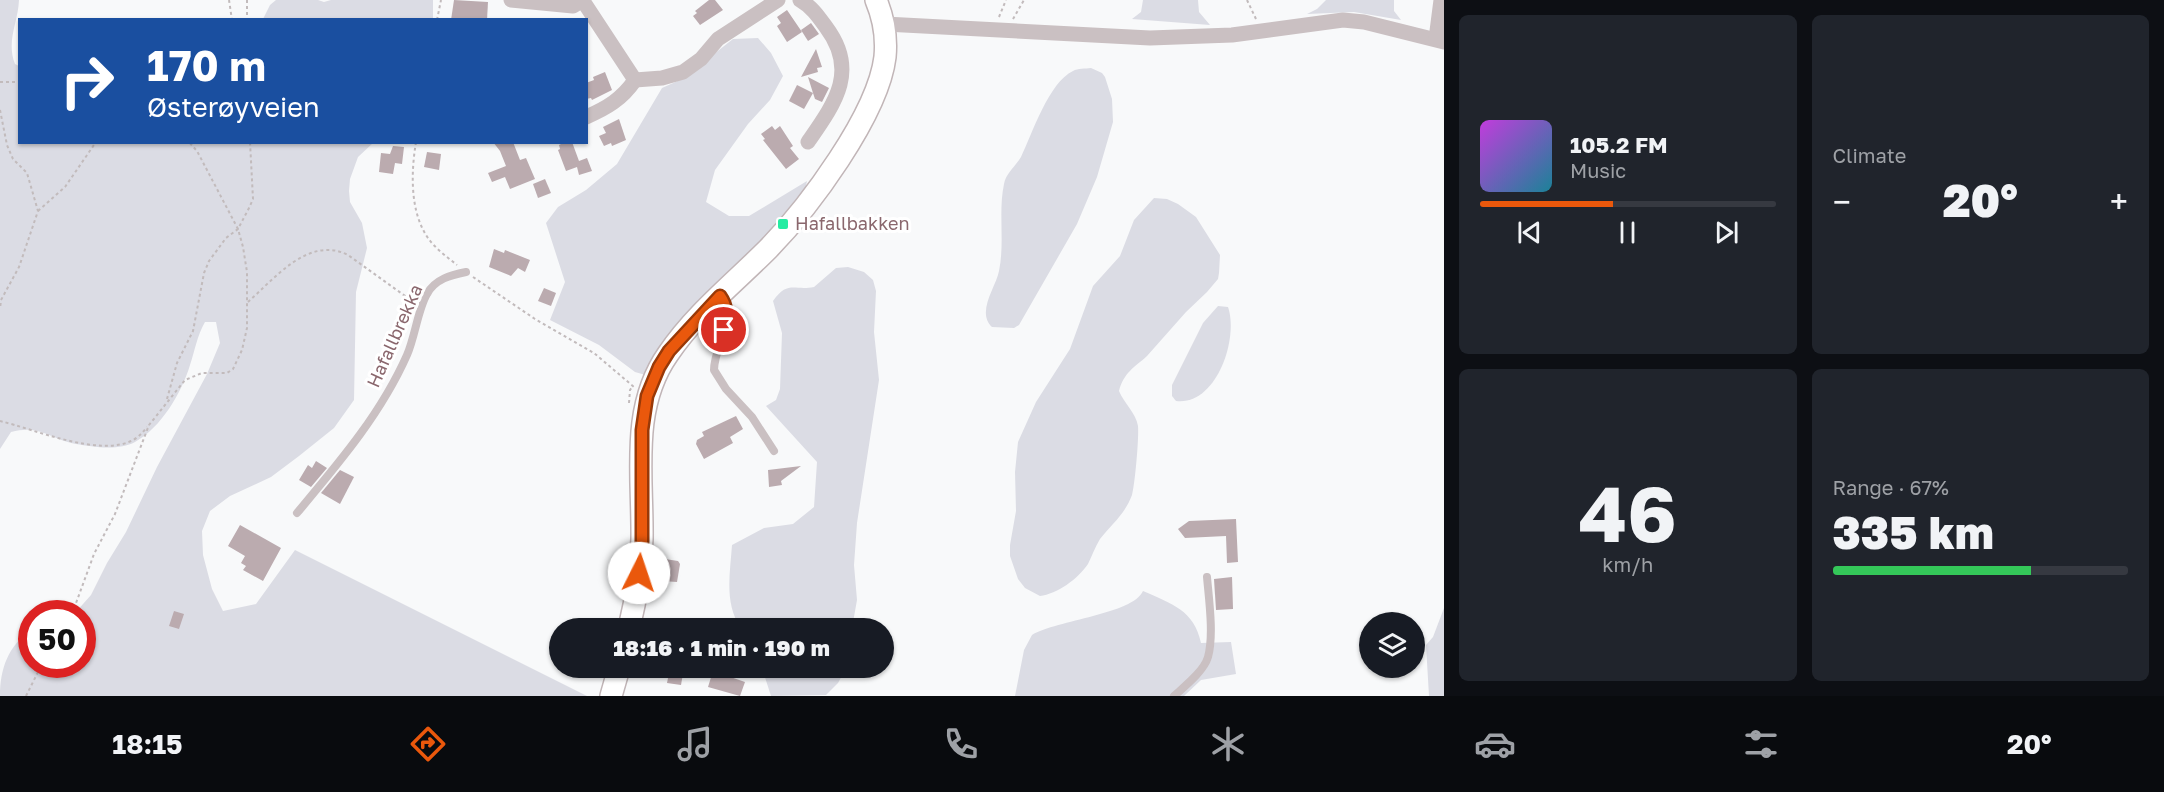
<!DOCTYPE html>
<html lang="en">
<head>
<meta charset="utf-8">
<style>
	:root { --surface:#171b24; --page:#20242c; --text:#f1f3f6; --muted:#9ea1a6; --line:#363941; --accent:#ea580c }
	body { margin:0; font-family:"Golos Text",sans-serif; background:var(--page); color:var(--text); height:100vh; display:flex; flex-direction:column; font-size:22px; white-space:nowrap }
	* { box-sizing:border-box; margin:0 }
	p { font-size:20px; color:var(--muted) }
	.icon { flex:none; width:33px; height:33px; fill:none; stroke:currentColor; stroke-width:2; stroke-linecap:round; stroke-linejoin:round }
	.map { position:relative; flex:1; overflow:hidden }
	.details { display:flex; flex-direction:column; gap:15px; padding:15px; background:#0d0f14; width:720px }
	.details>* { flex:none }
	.hud { position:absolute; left:18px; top:18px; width:570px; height:126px; border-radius:0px; box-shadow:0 2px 4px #0004; background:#1a4fa0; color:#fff; overflow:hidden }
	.tools { position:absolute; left:1359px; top:612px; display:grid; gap:12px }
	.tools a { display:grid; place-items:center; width:66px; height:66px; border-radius:50%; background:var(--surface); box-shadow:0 2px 4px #0004; font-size:30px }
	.speed { position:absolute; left:18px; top:600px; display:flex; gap:12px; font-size:30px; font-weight:700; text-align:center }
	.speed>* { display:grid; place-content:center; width:78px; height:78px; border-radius:50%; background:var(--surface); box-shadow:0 2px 4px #0004; line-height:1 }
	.speed .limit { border:9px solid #d22; background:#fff; color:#111 }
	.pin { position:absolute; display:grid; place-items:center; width:51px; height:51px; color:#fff; margin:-26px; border:3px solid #fff; border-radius:50%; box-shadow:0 2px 6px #0007 }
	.me { position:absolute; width:66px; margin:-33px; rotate:4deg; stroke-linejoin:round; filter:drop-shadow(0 0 4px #0008) }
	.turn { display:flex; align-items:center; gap:21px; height:126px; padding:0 30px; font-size:27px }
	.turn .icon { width:78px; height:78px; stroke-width:2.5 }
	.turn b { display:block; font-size:42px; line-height:51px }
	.big { font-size:45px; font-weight:800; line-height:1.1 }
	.details .card { flex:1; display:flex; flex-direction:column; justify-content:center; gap:9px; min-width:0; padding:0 21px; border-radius:9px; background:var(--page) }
	.details .dial { align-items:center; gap:0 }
	.dial b { font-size:78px; line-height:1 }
	.song { display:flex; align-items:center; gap:18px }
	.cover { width:72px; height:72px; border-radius:9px; background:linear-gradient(135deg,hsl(290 70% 55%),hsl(190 70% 35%)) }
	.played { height:6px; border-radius:3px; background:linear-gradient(90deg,var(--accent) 45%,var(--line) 45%) }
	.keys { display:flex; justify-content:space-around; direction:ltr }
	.heat { display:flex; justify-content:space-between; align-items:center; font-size:33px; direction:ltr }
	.charge { height:9px; border-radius:4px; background:linear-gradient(90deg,#34c759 67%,var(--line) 0) }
	.details .tiles { flex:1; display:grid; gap:15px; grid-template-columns:repeat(2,1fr) }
	.trip { position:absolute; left:549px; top:618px; width:345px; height:60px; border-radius:30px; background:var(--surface); box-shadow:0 2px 4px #0004; font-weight:800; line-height:60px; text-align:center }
	.tabs { display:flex; height:96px; justify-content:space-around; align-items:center; background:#090b0e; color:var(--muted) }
	.tabs .icon { width:42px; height:42px }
	.tabs .active { color:var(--accent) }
	.tabs b { font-size:27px; color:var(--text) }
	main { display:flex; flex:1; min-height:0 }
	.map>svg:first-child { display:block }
	.green { fill:#dbdce4 }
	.building { fill:#bbabaf }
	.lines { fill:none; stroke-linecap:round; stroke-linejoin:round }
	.secondary-casing { stroke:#c1b5b7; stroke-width:24 }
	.path { stroke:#c2bbbc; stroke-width:2; stroke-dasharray:3 3; stroke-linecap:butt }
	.service { stroke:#cac0c2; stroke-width:8 }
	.minor { stroke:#cac0c2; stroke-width:15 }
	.secondary { stroke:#fff; stroke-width:21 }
	.route-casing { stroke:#983908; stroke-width:15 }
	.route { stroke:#ea580c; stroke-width:10 }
	.poi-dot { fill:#25eca2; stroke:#fff; stroke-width:2 }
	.labels { text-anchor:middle; stroke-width:6; stroke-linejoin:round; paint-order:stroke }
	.poi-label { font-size:18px; fill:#8a676d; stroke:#fff; text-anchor:start }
	.street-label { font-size:18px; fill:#8a676d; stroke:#fff }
</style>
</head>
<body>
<main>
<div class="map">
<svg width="1444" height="696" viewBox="0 0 1444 696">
	<rect width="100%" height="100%" fill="#f8f9fa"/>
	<!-- green -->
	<g class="green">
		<path d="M0,0H19C18,23 6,41 15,64L19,66L20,142L373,143L358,157L350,179L349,191L350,202L362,223L367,248L356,292L354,400L334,428L299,456L271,477L230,496L210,511L202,531L203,555L212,589L223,611L256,604L295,550L587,696H0C0,669 8,646 31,630L32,664H82V614L75,613L91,595L107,563L126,532L157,467L207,374L220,343L216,322H205C197,336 195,350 190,365C182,392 161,428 135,442C119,451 93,447 76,444C50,439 40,424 11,432L0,449Z"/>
		<polygon points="276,0 318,0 324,2 331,0 433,0 433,19 263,19 270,5"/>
		<polygon points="1143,0 1198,0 1199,12 1210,25 1132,19 1141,12"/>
		<polygon points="1326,0 1394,0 1394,11 1401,20 1354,12 1307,14 1317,9"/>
		<polygon points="758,38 771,53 783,76 770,100 748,124 715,170 706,202 729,216 749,216 807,181 803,200 709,291 662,343 649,376 635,372 599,345 550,320 565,282 546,223 558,207 586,190 617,164 662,88 682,79 733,39"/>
		<path d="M1091,68L1102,73L1105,77L1112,99L1113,122L1097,177L1077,224L1019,325L1014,328L992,327C976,312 996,287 999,271C1005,242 998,212 1004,184C1006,173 1016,166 1021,157C1032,134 1049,82 1073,71C1078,68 1085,69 1091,68Z"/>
		<path d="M1154,198L1167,199L1178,204L1196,217L1220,255L1219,273L1218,279L1207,292L1186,312L1147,356C1134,368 1124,372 1119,391C1124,403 1136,413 1138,426C1139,439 1135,483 1132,495C1125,514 1112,524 1100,539C1095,547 1092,556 1088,564C1078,579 1057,594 1040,596L1025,588L1018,579L1010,556V545L1016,511L1015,472L1018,442L1036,402L1070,349L1093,286L1120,256L1134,220Z"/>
		<path d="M848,267L864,272L873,280L876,291L874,332L879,380L857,523L854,565L857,600L852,628H741C724,604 730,574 732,545L764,528L793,524L814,507L817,462L766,406L776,400L780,389L782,333L773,301C788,280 794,291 814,287L836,268Z"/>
		<path d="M1218,306L1228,307C1239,339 1216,406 1176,401L1172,396V385L1203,323Z"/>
		<path d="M1143,591C1172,604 1194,610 1201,643L1231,642L1236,674L1201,680L1184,696H1015L1024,650L1032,635C1057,620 1133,614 1143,591Z"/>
		<polygon points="1444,608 1444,696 1429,696 1426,645 1433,637"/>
		<polygon points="762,668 846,668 838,683 826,695 771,696"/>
	</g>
	<!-- building -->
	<g class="building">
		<polygon points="454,0 488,2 487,20 451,20"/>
		<polygon points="709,0 715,0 723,10 700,25 693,16 697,13 695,11"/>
		<polygon points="787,10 802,32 787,42 777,26 781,23 777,17"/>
		<polygon points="811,23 819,34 808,41 801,30"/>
		<polygon points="816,49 822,67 817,68 818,72 801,77"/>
		<polygon points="605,72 612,90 592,100 591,98 586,99 586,83 594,80 593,77"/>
		<polygon points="808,77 829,88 822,102 815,99 813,93 804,109 789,101 797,85 813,93"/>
		<polygon points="619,119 626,140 612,146 611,143 604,146 599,136 606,133 603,127"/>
		<polygon points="772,126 775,130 780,126 793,146 790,148 799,159 786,169 763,140 765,139 761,134"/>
		<polygon points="493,142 513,142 520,160 526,158 535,179 510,189 505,177 492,182 488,173 506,166 500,151"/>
		<polygon points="565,142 572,142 579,161 587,158 592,171 579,175 577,167 566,171 558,150 560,149 559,145"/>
		<polygon points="393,146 404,147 402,164 395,163 393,174 379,172 381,153 390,154"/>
		<polygon points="427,152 441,154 439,170 424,167"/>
		<polygon points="545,179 551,193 538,198 533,184"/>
		<polygon points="494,249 504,253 505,250 530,260 525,272 518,268 511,276 489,267"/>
		<polygon points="544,288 556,293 551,306 538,301"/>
		<polygon points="736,416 743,429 730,437 733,443 704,459 696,444 697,440 704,436 702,432"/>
		<polygon points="316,461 327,468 311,487 299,480 308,465 312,468"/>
		<polygon points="801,466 781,481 782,485 769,487 768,470"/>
		<polygon points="340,470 354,477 340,504 321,493"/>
		<polygon points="1236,519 1238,562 1227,563 1226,536 1185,538 1178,529 1189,521"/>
		<polygon points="240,525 281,548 263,581 243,570 246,566 241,563 245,556 228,546"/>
		<polygon points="665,559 678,561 680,564 677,582 662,581"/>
		<polygon points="1232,577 1233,609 1216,610 1214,579"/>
		<polygon points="174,611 184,614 179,629 169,626"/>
		<polygon points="670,668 684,668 681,685 667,683"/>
		<polygon points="713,671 745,682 740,696 708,687"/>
	</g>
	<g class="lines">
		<!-- secondary casing -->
		<g class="secondary-casing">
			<g id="secondary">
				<path d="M629,628C636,599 641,569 642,539C643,476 630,408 668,354C695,314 734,283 768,249C808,208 878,115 885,57C887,36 884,19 876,0"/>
				<polyline points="611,696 619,668"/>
			</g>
		</g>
		<!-- path -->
		<g class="path">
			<polyline points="229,0 232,20"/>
			<polyline points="247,0 247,20"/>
			<polyline points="1247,0 1256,19"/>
			<polyline points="999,17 1006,0"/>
			<polyline points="1013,19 1024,0"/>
			<polyline points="437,20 441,0"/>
			<polyline points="0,82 20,82"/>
			<polyline points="0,110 7,145 13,159 27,173 38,211 19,267 1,300 0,309"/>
			<path d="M416,142C411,172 410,209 426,235C434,248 446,256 457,265"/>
			<polyline points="38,211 65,187 96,142"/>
			<polyline points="473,277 535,319 594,353 634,387"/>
			<path d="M248,302C274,279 309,235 348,255L412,301"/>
			<polyline points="167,399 177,363 193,331 204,273 209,261 226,238 238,229 249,208 253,199 250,142"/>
			<polyline points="629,403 630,390 633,386"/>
			<path d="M0,421C34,429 100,458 133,440C139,437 143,432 147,427"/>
			<polyline points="72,614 94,554 115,514 149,425 185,380 202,373 227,373 233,369 242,350 247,328 247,272 243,247 238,229 197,151 189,142"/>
			<polyline points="26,696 42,664"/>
		</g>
		<!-- service -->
		<g class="service">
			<path d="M721,297C737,319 714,346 714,370L726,389L752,417L774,451"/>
			<path d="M297,513C338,464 381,414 407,355C415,337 418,309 427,294C435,279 451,275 466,272"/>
			<path d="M1174,696C1185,686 1204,671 1208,657C1214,635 1209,600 1207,577"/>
		</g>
		<!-- minor -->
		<g class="minor">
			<polyline points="511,0 573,6 583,0"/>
			<path d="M800,0C812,7 818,16 826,27C859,71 835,103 808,142"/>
			<polyline points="583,1 635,80 662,78 683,72 701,59 718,39 778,0"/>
			<polyline points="885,24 1150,38 1232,35 1343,20 1364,22 1444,42"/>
			<polyline points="1436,39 1441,0"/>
			<path d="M586,117C607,108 622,99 635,80"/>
		</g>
		<!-- secondary -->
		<use href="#secondary" class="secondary"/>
	</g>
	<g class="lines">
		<!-- route casing -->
		<g class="route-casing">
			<path id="route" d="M639,573L642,541V430L647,396L659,367L669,351L720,296C728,307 727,317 724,330"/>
		</g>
		<!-- route -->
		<use href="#route" class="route"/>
	</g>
	<!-- markers -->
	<rect class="poi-dot" x="777" y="218" width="12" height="12" rx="3"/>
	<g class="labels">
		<!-- poi labels -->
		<g class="poi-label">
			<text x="795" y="230">Hafallbakken</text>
		</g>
		<!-- street labels -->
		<g class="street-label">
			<text transform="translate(395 336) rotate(-66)" y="6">Hafallbrekka</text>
		</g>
	</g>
</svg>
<div class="tools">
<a><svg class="icon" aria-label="layers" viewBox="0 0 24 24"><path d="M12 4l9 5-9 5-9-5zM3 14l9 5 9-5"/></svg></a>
</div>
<div class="speed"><div class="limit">50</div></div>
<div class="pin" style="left:724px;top:330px;background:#d93025"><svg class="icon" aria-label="arrive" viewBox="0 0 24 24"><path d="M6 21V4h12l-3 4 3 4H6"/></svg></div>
<svg class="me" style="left:639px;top:573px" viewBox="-20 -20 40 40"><circle r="19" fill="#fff"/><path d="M0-13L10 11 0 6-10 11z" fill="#ea580c"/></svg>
<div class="trip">18:16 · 1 min · 190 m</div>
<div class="hud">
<div class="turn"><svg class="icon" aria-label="right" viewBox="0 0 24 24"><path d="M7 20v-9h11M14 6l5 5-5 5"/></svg><div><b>170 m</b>Østerøyveien</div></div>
</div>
</div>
<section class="details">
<div class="tiles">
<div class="card">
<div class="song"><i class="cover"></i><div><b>105.2 FM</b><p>Music</p></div></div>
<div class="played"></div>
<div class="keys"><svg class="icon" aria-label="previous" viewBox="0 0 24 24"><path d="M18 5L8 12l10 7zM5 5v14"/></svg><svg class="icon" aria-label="pause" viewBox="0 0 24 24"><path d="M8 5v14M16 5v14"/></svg><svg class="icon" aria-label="next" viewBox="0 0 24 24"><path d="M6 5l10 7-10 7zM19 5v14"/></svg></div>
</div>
<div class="card"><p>Climate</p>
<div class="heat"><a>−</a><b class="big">20°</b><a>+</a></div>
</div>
<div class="card dial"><b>46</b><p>km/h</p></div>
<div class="card"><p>Range · 67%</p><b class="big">335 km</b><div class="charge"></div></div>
</div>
</section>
</main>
<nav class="tabs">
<b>18:15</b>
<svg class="icon active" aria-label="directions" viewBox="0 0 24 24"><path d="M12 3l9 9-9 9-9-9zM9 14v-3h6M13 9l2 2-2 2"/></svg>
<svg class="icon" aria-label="music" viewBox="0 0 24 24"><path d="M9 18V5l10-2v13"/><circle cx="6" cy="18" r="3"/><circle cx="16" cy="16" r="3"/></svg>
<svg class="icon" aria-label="phone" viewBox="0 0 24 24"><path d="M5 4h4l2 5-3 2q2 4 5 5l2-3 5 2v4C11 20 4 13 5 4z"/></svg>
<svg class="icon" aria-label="climate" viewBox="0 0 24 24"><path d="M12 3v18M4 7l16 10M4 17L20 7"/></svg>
<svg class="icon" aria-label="car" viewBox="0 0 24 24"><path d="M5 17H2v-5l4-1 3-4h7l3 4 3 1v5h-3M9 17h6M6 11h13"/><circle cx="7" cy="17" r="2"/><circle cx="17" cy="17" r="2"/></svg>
<svg class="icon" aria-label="filters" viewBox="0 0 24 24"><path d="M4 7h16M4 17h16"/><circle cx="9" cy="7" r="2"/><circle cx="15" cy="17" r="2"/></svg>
<b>20°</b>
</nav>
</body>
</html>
